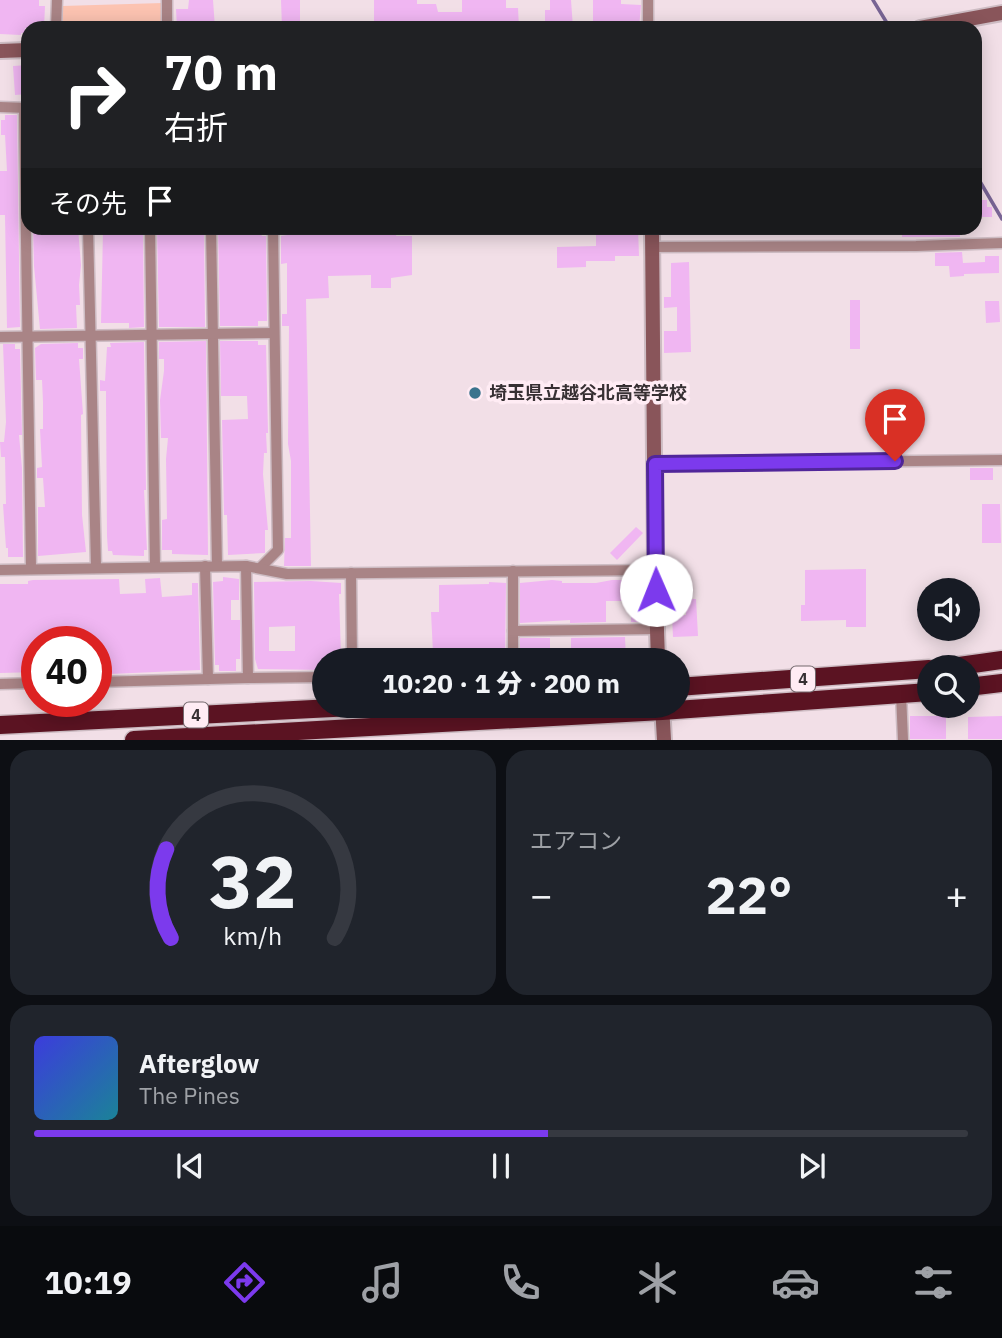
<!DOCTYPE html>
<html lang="ja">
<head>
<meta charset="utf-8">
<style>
	:root { --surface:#171b24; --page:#20242c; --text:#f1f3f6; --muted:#9ea1a6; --line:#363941; --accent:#7c3aed }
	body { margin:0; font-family:"IBM Plex Sans","Noto Sans JP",sans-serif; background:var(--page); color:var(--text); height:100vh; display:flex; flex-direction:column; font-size:26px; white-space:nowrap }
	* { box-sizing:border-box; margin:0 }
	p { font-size:23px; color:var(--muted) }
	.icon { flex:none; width:38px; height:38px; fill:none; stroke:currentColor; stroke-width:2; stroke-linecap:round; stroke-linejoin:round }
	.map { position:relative; height:740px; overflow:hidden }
	.sheet { display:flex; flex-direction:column; gap:10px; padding:10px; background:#0d0f14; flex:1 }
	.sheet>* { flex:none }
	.hud { position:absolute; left:21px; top:21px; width:961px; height:214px; border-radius:21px; box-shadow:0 4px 18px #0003; background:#202124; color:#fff; overflow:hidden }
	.buttons { position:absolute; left:917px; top:578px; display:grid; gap:14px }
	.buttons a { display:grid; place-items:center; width:63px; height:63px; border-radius:50%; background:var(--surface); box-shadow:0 4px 18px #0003; font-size:35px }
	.speed { position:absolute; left:21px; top:626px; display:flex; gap:14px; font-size:35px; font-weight:700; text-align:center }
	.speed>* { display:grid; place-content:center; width:91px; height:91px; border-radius:50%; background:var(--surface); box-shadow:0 4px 18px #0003; line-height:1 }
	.speed .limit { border:10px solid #d22; background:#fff; color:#111 }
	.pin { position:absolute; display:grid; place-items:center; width:60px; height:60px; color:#fff; margin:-72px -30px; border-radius:50% 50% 50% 0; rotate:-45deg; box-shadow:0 0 7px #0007 }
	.pin .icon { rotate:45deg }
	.me { position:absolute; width:77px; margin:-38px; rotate:359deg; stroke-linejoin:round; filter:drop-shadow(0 0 5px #0008) }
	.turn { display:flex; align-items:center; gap:24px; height:147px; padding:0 28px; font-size:32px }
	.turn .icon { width:91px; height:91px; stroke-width:2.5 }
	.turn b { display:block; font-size:49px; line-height:60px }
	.then { display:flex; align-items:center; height:66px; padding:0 28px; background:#0003; gap:14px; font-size:26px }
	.big { font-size:52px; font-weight:800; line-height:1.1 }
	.sheet .widget { flex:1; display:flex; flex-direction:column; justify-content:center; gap:10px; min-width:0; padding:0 24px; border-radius:21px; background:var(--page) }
	.sheet .dial { align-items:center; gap:0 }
	.dial svg { height:182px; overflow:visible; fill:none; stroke:var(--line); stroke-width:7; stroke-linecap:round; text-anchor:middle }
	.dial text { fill:var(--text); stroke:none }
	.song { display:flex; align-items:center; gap:21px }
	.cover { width:84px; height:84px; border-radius:10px; background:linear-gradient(135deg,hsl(240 70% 55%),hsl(190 70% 35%)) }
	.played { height:7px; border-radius:4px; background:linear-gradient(90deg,var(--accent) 55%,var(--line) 55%) }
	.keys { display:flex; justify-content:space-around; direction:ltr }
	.heat { display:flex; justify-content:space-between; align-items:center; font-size:38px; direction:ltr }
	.sheet .tiles { flex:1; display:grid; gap:10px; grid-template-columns:1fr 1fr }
	.widget:last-child { grid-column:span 2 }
	.trip { position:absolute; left:312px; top:648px; width:378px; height:70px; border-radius:35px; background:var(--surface); box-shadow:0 4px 18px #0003; font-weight:800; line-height:70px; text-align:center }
	.tabs { display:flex; height:112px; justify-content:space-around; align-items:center; background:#090b0e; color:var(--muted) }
	.tabs .icon { width:49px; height:49px }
	.tabs .selected { color:var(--accent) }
	.tabs b { font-size:32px; color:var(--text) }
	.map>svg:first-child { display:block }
	.green { fill:#fcc3b1 }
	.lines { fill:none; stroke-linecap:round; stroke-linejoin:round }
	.stream { stroke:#786494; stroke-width:3.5 }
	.building { fill:#f0b6f2; fill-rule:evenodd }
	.street-casing { stroke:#cdbcc3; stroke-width:13 }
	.secondary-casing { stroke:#cdbcc3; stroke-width:18 }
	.highway-casing { stroke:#cdbcc3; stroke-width:21 }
	.street { stroke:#a98486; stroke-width:10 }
	.secondary { stroke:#89555a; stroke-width:14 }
	.highway { stroke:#5b1322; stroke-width:18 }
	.route-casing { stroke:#51269a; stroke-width:18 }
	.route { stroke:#7c3aed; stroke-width:12 }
	.poi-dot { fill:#3a738d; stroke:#ffecf4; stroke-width:2.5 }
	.labels { text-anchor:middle; stroke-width:7; stroke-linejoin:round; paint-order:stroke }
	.shield { fill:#ffecf4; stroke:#73686d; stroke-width:2 }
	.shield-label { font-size:16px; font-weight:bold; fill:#373033 }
	.poi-label { font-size:18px; font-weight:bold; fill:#373033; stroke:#ffecf4; text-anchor:start }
</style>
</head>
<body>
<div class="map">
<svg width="1002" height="740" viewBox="0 0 1002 740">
	<rect width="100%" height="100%" fill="#f2dfe7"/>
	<!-- green -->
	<polygon class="green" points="163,3 164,28 63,28 62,6"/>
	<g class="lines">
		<!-- stream -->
		<g class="stream">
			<polyline points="873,0 890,28"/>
			<polyline points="975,173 1002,219"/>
		</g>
	</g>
	<!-- building -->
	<g class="building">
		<polygon points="0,0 39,0 39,6 45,6 44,28 25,28 25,33 21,33 21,35 0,34"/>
		<polygon points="189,0 213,0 215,28 177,28 176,9 188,9"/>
		<polygon points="281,0 300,0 300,28 282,28"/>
		<polygon points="374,0 417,0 417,4 436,4 438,12 462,12 462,0 506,0 506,8 518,8 519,28 485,25 485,28 474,28 474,25 451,26 451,28 374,28"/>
		<polygon points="550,0 571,0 573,28 545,28 545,10 550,10"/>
		<polygon points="593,0 621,0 621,4 641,5 639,28 593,28"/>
		<polygon points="28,65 28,94 15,95 13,66"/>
		<polygon points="5,115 17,115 20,327 7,328 5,215 0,215 0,171 7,171 5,135 1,135 1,120 5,120"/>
		<polygon points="975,200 987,200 987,207 992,207 992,217 975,217"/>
		<polygon points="33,228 78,228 81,265 79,285 80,305 76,305 77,328 40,329 34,266"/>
		<polygon points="157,228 204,228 205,327 159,327"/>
		<polygon points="218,228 250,228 250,230 258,230 262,236 266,236 267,321 258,321 258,326 220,326"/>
		<polygon points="287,228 398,228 396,236 412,236 412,275 391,278 391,288 371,288 371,275 328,276 329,298 306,299 311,566 284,566 285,538 291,538 291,461 288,444 289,326 282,326 282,314 287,314 287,263 281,264 281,236 287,235"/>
		<polygon points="596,228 638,228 639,256 615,256 615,261 586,261 586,267 557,268 557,247 596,246"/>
		<polygon points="902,228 959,228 960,237 902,237"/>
		<polygon points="126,230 143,230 144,327 129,328 129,323 101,323 103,231"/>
		<polygon points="962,252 963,263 985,262 985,256 999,256 999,273 964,274 964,276 950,277 949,266 935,266 935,253"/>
		<polygon points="689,262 691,352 664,353 664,331 677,331 677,307 664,308 664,297 671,297 671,263"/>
		<rect x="850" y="300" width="10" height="49"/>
		<polygon points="985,301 999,301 1000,322 986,323"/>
		<polygon points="206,341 208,555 172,554 172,550 162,550 162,520 167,519 166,459 168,438 161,438 160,400 164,371 164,359 159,359 159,342"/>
		<polygon points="220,341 258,341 258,345 266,345 268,433 266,433 267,453 264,453 263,474 268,530 265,530 265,553 228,555 227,515 224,515 222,420 248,419 247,396 221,396"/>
		<polygon points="144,342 146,490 144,490 147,550 144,550 144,556 113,555 112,551 108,551 107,536 106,398 106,391 100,391 100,380 105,381 107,347 111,347 110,343"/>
		<polygon points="78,343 78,348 83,348 83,359 79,359 83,414 81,415 82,515 86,552 38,556 38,507 45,507 43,478 37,478 37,468 42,467 40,429 43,429 43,402 42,380 36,380 35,348 41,344"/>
		<polygon points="3,344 15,344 15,349 20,349 22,435 19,435 22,468 23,557 8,557 8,548 6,548 3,504 6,504 5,457 1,457 0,442 4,442 6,422"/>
		<rect x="970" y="468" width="23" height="12"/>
		<polygon points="982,504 1000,504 1001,543 982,543"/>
		<polygon points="636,527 643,533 617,560 610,553"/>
		<polygon points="866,569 866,627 846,627 846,620 801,621 801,605 805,605 805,570"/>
		<polygon points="223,577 239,579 239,600 231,600 231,620 240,620 240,659 236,659 236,671 219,671 219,665 215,665 213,582 223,581"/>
		<polygon points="160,578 162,597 192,595 192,583 198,583 200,670 110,674 97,673 96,642 37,642 37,672 0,673 0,584 28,584 28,581 33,580 119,579 120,594 146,593 145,579"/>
		<polygon points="552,580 562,581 562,583 596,583 612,580 641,580 645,622 631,622 631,609 626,609 626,601 606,601 606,622 570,623 570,620 520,623 520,583"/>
		<path d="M311,581L341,583V594H339L341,656H336V659H324V670L258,669L255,659L254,582ZM295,626V651H269V627Z"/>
		<polygon points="489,582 506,583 505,659 468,660 468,657 463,657 463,652 433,653 431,612 439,612 439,585 489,584"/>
		<polygon points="686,599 696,599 698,636 673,637 672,616 686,615"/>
		<polygon points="625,637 626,659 571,660 571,638"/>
		<rect x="520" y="638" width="30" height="17"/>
		<rect x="910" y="716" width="36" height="23"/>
		<polygon points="1002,716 1002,739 968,739 968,717"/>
	</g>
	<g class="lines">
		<!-- street casing -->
		<g class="street-casing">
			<g id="street">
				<polyline points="648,0 648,28"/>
				<polyline points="56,28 57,0"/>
				<polyline points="167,28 167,0"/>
				<polyline points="0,107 27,108"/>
				<polyline points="24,108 31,569"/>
				<polyline points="88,228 96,567"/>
				<polyline points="150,228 155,566"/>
				<polyline points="211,228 217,566"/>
				<polyline points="652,247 916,246 1002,243"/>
				<polyline points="0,337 274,333"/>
				<polyline points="655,464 1002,460"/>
				<polyline points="205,566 208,679"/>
				<polyline points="246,566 248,678 324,677"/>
				<polyline points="260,568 278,550 273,228"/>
				<polyline points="0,570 246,566 287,574 655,570"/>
				<polyline points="513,571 513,660"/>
				<polyline points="351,573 352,660"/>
				<polyline points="513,631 657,629"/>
				<polyline points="96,682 248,678"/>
				<polyline points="0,684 37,683"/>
				<polyline points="901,694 903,740"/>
			</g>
		</g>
		<!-- secondary casing -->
		<g class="secondary-casing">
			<g id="secondary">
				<polyline points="920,28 1002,13"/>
				<polyline points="0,51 28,50"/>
				<polyline points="652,228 655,570 658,660"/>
				<polyline points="662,705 664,740"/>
			</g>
		</g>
		<!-- highway casing -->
		<g class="highway-casing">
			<g id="highway">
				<polyline points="952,667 1002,660"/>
				<polyline points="677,687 929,669"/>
				<polyline points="968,687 1002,683"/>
				<polyline points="0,725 392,705"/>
				<polyline points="134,740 662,711 929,692"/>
			</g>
		</g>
		<!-- street -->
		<use href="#street" class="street"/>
		<!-- secondary -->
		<use href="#secondary" class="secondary"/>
		<!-- highway -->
		<use href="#highway" class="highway"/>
	</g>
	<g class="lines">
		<!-- route casing -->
		<g class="route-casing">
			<polyline id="route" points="656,590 655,464 895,461"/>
		</g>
		<!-- route -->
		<use href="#route" class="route"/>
	</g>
	<!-- markers -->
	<circle class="poi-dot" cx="475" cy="393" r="7"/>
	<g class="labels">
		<!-- shield labels -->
		<g class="shield">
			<rect x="791" y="666.5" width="24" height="25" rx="5"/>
			<rect x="184" y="702.5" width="24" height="25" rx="5"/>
		</g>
		<g class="shield-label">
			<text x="803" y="685">4</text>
			<text x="196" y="721">4</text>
		</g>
		<!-- poi labels -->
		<g class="poi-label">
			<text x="489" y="399">埼玉県立越谷北高等学校</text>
		</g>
	</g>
</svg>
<div class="buttons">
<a><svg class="icon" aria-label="sound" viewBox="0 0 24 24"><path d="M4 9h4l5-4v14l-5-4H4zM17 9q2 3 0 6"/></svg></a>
<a><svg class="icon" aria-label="search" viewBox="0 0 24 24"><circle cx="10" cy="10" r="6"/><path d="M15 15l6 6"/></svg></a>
</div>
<div class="speed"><div class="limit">40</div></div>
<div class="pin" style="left:895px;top:461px;background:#d93025"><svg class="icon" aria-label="arrive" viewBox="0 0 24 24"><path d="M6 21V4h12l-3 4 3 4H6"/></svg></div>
<svg class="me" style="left:656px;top:590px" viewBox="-20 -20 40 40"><circle r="19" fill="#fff"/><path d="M0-13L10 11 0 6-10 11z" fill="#7c3aed"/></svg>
<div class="trip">10:20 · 1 分 · 200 m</div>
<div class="hud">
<div class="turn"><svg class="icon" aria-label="right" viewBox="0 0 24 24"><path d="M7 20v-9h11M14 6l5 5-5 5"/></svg><div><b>70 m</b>右折</div></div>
<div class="then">その先<svg class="icon" aria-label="arrive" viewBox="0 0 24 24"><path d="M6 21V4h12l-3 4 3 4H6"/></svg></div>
</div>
</div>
<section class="sheet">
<div class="tiles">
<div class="widget dial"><svg viewBox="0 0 100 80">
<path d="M14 69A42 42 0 1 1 86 69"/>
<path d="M14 69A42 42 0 0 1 12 30" stroke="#7c3aed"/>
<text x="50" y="56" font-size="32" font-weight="700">32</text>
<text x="50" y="72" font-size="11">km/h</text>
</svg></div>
<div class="widget"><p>エアコン</p>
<div class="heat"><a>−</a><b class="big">22°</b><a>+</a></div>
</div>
<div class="widget">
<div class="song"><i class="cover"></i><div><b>Afterglow</b><p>The Pines</p></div></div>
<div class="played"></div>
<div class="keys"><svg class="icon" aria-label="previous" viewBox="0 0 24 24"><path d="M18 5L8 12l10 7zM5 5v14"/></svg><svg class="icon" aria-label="pause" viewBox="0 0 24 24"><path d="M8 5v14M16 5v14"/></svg><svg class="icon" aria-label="next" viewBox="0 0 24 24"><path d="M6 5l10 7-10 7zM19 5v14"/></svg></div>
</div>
</div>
</section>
<nav class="tabs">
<b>10:19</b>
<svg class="icon selected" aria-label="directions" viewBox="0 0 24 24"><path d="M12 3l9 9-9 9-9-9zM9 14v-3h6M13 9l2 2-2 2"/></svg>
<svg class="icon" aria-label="music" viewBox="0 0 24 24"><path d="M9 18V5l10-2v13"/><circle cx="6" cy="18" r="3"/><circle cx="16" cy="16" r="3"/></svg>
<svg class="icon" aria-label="phone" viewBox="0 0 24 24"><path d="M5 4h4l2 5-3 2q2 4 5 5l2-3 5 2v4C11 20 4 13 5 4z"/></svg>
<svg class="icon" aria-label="climate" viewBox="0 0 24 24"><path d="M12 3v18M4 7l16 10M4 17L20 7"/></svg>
<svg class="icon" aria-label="car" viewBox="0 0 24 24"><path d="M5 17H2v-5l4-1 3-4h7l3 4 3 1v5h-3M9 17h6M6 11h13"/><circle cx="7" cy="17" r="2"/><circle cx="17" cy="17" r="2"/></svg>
<svg class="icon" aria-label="filters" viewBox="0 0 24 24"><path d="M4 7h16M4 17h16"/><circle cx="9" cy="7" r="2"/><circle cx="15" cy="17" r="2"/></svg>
</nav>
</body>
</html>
